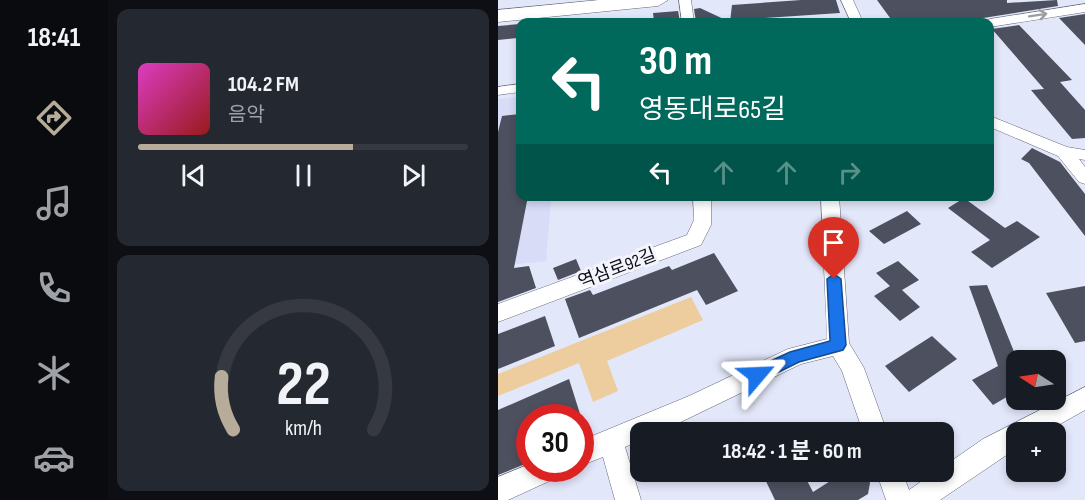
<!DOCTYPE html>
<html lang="ko">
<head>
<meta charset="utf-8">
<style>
	:root { --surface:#171b24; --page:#242831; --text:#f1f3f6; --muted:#9ea1a6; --line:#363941; --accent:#b7ab99 }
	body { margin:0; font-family:"Sofia Sans Condensed","Noto Sans KR",sans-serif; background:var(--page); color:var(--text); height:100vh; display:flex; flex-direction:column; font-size:22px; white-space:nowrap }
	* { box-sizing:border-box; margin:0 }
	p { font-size:20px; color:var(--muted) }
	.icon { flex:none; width:33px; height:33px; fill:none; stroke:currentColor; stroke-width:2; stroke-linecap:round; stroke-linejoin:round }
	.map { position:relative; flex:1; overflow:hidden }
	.side { display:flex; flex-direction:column; gap:9px; padding:9px; background:#0d0f14; width:390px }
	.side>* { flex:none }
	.hud { position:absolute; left:18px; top:18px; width:478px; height:183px; border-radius:12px; box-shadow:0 3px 9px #0003; background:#00695c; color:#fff; overflow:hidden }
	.needle { width:39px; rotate:282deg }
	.tools { position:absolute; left:508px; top:350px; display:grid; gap:12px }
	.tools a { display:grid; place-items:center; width:60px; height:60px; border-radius:12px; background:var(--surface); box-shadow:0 3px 9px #0003; font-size:30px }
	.speed { position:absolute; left:18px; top:404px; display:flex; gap:12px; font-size:30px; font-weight:700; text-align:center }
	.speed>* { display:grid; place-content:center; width:78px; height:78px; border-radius:50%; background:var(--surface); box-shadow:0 3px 9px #0003; line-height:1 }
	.speed .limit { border:9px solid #d22; background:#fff; color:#111 }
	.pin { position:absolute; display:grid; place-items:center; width:51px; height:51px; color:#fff; margin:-62px -26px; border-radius:50% 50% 50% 0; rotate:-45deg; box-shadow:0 0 6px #0007 }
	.pin .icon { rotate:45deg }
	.me { position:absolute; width:66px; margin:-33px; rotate:64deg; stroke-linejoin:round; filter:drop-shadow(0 0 4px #0008) }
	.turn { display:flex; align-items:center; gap:21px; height:126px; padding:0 24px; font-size:27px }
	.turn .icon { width:78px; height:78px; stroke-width:2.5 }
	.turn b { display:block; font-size:42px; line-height:51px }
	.lanes { display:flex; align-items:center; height:57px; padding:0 24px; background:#0003; justify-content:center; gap:30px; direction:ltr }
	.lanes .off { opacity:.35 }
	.side .card { flex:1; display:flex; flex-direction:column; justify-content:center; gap:9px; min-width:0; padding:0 21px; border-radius:12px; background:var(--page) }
	.side .dial { align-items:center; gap:0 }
	.dial svg { height:156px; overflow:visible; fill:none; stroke:var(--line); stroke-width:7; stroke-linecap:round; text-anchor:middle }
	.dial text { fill:var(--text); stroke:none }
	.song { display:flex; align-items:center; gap:18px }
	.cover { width:72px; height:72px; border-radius:9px; background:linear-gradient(135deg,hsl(310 70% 55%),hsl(0 70% 35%)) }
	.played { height:6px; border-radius:3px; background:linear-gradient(90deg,var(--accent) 65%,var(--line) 65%) }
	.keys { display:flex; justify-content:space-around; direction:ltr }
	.trip { position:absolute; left:132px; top:422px; width:324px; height:60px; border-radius:12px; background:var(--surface); box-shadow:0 3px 9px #0003; font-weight:700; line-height:60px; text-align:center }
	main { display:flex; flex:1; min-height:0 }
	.dock { display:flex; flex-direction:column; width:108px; justify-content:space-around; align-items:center; background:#090b0e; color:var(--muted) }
	.dock .icon { width:42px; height:42px }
	.dock .on { color:var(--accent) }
	.dock b { font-size:27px; color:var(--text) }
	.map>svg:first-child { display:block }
	.built { fill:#d8dcf7 }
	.green { fill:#edcd9d }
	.building { fill:#4d505f }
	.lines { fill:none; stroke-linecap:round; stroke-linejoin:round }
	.minor-casing { stroke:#636676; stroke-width:1 }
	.primary-casing { stroke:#636676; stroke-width:1 }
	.minor { fill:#fff; fill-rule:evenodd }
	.primary { fill:#fff; fill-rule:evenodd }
	.oneway { stroke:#9d9ea1 }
	.route { fill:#1a73e8; stroke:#114b97; stroke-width:1.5 }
	.labels { text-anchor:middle; stroke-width:6; stroke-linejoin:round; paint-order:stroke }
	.street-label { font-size:18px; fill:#0b0c13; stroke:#f3f4fc }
</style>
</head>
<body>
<main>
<nav class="dock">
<b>18:41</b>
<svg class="icon on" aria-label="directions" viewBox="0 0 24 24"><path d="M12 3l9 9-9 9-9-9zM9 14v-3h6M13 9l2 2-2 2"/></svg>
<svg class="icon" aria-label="music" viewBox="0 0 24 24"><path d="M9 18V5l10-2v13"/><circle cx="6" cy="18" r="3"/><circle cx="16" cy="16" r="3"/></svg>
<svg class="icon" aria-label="phone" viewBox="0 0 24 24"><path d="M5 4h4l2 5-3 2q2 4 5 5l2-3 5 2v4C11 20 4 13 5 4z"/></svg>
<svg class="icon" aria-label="climate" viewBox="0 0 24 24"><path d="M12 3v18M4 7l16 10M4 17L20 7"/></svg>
<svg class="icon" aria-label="car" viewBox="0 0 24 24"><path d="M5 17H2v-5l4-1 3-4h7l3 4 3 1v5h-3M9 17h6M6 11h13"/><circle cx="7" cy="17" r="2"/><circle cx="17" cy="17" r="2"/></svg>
</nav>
<section class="side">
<div class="card">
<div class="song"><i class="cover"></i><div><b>104.2 FM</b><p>음악</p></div></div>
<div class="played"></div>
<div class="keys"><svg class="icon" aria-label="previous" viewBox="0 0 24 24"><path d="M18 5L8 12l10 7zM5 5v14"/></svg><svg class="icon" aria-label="pause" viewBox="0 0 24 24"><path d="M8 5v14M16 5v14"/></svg><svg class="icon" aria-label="next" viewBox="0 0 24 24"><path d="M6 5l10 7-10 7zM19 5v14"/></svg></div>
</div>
<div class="card dial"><svg viewBox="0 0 100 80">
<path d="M14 69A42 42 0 1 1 86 69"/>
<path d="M14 69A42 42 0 0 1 8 42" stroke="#b7ab99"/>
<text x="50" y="56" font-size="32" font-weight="700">22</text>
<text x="50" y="72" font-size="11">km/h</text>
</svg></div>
</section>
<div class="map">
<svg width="587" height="500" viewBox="0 0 587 500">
	<rect width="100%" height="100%" fill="#e3e7fa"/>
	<!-- built -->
	<polygon class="built" points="22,97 22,196 53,197 48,261 0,266 0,99"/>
	<!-- green -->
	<polygon class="green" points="193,297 205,320 109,361 120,391 95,402 81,363 0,396 0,374"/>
	<!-- building -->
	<g class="building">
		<polygon points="303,0 338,0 342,13 267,18 269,22 198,22 196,9 202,8 232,22 234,5"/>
		<polygon points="379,0 509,0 509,3 559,0 560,6 460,22 395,22"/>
		<polygon points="180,11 182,22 156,22 155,13"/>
		<polygon points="587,14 587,45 561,18"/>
		<polygon points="22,24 19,38 0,40 0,26"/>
		<polygon points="521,25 574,80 562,82 587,110 587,138 574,139 533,90 546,89 494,29"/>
		<polygon points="22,114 22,196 30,196 16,268 31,266 38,288 0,302 0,132 4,116"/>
		<polygon points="534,148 562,162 587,194 587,236 531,163 523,159"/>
		<polygon points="466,198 507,228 519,221 542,237 494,268 473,252 492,240 450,208"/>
		<polygon points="409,211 423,224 386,244 371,231"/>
		<polygon points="216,253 240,291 208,305 199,290 81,338 67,299 92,290 95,295 171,266 174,270"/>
		<polygon points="78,259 83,271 60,280 55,268"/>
		<polygon points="400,261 421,280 404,290 422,307 402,321 376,296 392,286 378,273"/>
		<polygon points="489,285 519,359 519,391 495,405 474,380 500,366 471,286"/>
		<polygon points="587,286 587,341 577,343 548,293"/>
		<polygon points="47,316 57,346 0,369 0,334"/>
		<polygon points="434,336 459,359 411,392 387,366"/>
		<polygon points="71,379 83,417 32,417 32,462 0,475 0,410"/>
		<polygon points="263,471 304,471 315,492 348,471 370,471 372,483 370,494 360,500 277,500"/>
	</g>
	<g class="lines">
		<!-- minor casing -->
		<g class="minor-casing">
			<g id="minor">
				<polygon points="181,0 193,0 196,22 184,22"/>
				<polygon points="343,0 355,0 365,22 353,22"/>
				<polygon points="587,4 587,12 492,27 492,22 486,22 492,19"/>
				<polygon points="22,84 22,92 0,95 0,87"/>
				<polygon points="492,116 569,147 587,150 587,160 581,159 587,167 587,184 581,182 560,156 492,127"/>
				<polygon points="195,196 213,196 213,225 203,245 0,322 0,304 189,235 196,220"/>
				<polygon points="323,196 341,196 351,343 366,368 389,432 365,432 344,371 335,356 303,364 162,432 142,432 142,440 127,447 143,500 117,500 105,457 82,466 82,441 191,396 290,349 329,339"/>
				<polygon points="587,387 587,410 548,432 519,432 519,448 442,500 388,500 378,471 404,471 411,490 438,471 446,471 446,466 485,439"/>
				<polygon points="32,464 32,468 64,468 60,477 10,500 0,500 0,477"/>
			</g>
		</g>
		<!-- primary casing -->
		<g class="primary-casing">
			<polygon id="primary" points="101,0 170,0 160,6 0,22 0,10"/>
		</g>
		<!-- minor -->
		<use href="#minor" class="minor"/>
		<!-- primary -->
		<use href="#primary" class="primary"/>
	</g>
	<!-- one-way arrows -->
	<defs><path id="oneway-shaft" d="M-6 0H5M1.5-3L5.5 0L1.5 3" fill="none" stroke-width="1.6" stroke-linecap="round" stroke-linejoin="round" transform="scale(1.5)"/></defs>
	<use class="oneway" href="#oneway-shaft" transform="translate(540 15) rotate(-9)"/>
	<!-- route -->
	<polygon class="route" points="336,274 343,279 348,345 345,350 301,362 259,383 253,380 251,375 253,370 292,352 332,341 329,279"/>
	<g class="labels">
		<!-- street labels -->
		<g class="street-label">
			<text transform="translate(119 268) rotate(-21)" y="6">역삼로92길</text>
		</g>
	</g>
</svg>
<div class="tools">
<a><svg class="needle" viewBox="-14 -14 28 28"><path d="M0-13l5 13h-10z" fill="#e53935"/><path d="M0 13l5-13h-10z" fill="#9ea1a6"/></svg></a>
<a>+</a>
</div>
<div class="speed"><div class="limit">30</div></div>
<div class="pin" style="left:336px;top:279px;background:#d93025"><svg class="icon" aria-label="arrive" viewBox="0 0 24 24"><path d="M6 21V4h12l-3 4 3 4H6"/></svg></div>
<svg class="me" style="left:259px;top:375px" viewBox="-20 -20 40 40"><path d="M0-17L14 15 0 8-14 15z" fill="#1a73e8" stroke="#fff" stroke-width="4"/></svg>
<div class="trip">18:42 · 1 분 · 60 m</div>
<div class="hud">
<div class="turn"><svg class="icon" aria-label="left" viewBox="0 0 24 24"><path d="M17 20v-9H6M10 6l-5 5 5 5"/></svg><div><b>30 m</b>영동대로65길</div></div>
<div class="lanes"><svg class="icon" aria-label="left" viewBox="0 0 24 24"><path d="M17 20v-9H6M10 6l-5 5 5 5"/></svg><svg class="icon off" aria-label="ahead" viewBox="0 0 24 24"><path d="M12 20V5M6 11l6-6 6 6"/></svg><svg class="icon off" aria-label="ahead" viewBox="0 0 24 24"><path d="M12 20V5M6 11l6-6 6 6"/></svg><svg class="icon off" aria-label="right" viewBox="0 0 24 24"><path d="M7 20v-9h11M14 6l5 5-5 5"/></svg></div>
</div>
</div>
</main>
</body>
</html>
